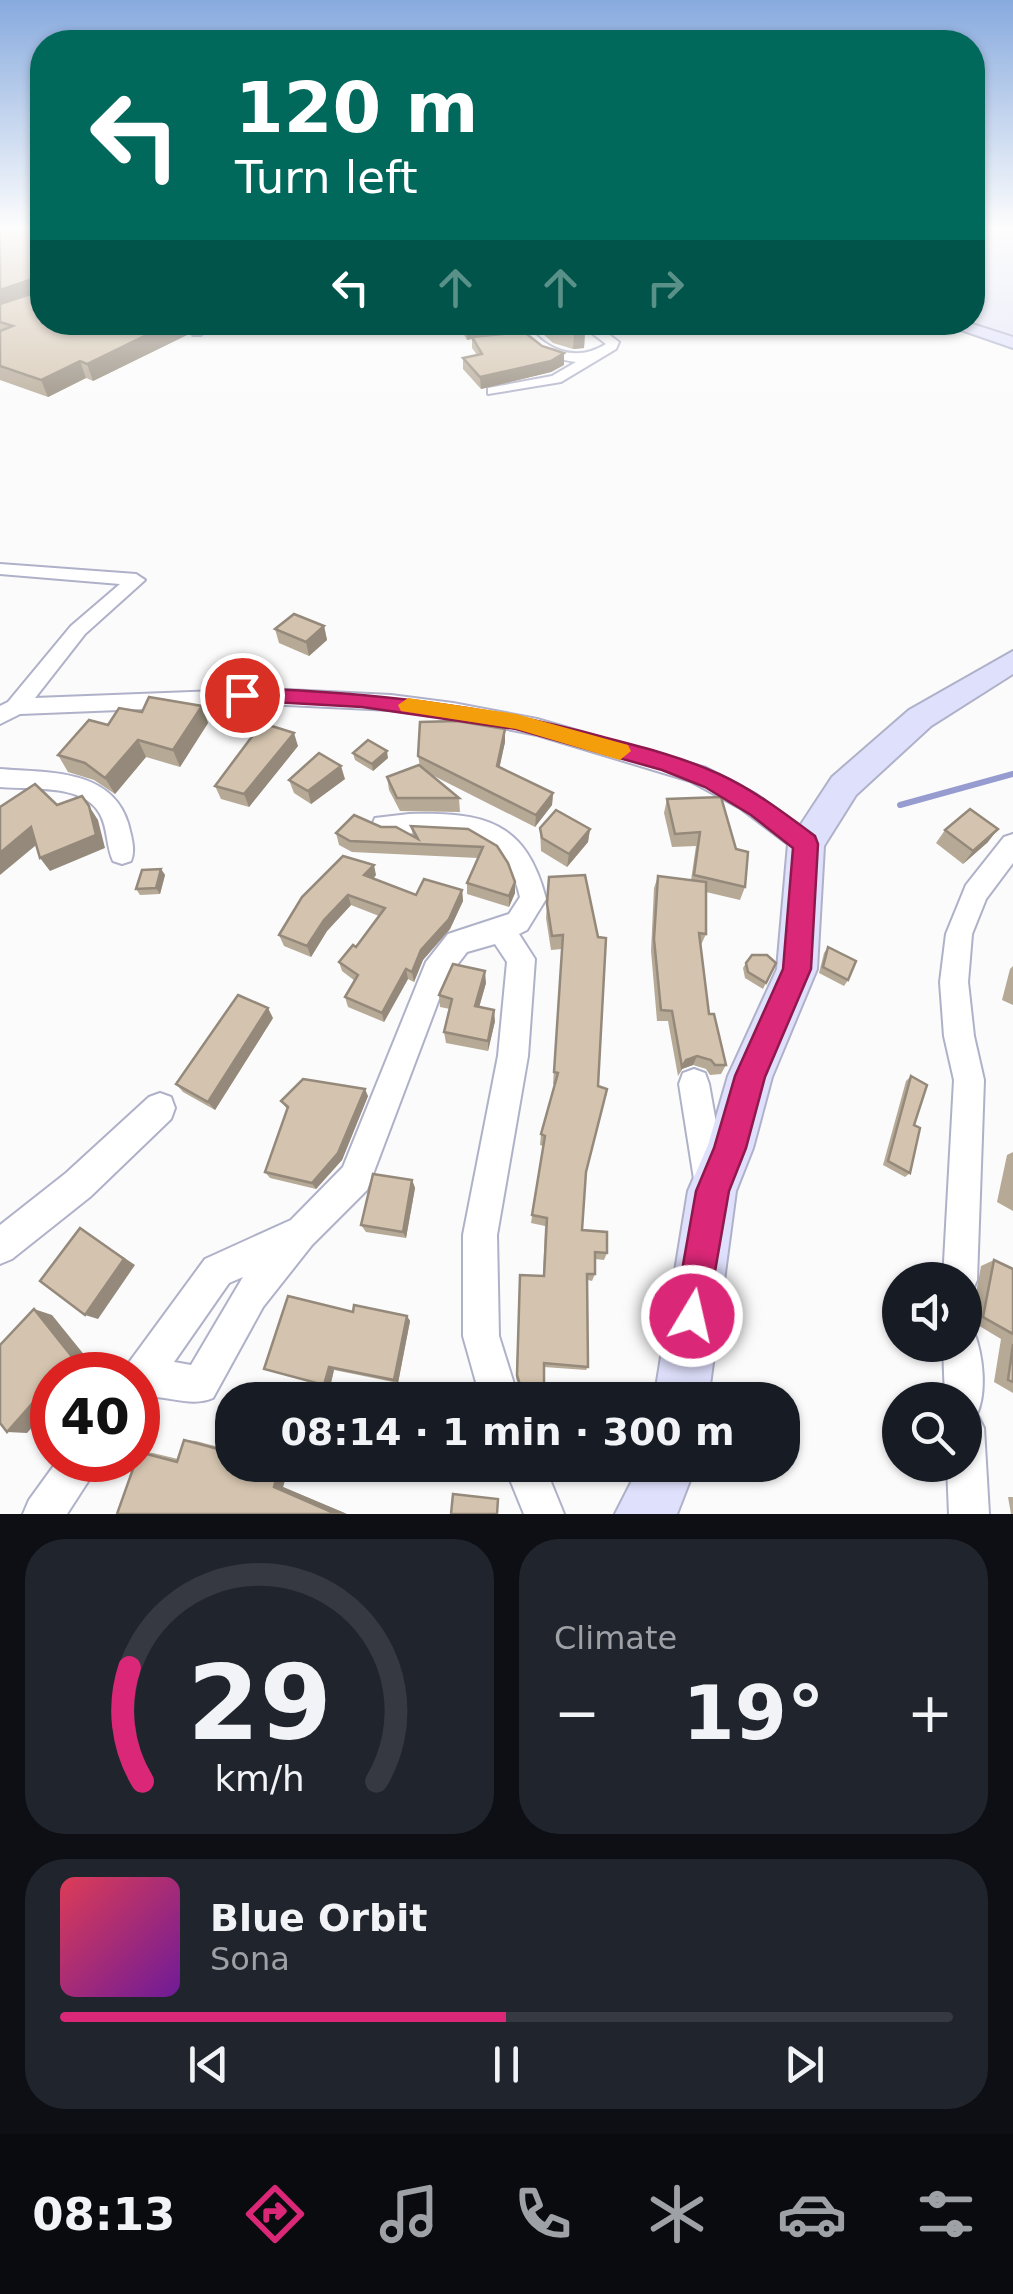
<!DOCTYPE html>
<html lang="en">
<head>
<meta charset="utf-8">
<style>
	:root { --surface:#171b24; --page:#20242c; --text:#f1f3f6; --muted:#9ea1a6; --line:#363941; --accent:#db2777 }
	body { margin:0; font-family:"DejaVu Sans",sans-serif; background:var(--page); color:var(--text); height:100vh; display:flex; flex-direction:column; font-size:38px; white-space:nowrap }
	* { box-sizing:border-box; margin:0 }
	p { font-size:32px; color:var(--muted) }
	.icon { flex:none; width:55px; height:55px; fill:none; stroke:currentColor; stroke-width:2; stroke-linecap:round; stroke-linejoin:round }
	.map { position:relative; height:1514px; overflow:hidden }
	.details { display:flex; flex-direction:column; gap:25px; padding:25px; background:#0d0f14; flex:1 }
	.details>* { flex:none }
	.hud { position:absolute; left:30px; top:30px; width:955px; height:305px; border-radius:40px; box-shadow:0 2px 8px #0004; background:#00695c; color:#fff; overflow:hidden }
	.fabs { position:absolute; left:882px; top:1262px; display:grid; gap:20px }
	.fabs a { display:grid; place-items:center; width:100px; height:100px; border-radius:50%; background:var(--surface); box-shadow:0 2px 8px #0004; font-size:50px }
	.speed { position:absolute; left:30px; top:1352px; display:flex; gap:20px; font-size:50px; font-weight:700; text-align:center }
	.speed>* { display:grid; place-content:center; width:130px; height:130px; border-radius:50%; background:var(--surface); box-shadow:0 2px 8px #0004; line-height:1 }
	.speed .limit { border:15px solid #d22; background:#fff; color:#111 }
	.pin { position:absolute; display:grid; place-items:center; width:85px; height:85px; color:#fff; margin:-42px; border:5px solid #fff; border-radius:50%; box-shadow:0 2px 10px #0007 }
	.me { position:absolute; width:110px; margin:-55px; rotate:9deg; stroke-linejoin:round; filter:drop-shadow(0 0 8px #0008) }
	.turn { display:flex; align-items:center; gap:35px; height:210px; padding:0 40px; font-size:45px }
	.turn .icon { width:130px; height:130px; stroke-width:2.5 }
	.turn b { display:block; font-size:70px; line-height:85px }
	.lanes { display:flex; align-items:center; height:95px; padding:0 40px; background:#0003; justify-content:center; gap:50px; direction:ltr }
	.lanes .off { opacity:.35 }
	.big { font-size:75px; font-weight:700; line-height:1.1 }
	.details .card { flex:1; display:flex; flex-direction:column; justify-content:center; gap:15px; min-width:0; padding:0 35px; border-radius:40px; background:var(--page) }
	.details .dial { align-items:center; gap:0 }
	.dial svg { height:260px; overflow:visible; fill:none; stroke:var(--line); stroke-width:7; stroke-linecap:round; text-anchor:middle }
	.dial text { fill:var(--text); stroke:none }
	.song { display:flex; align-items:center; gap:30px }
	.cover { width:120px; height:120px; border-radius:15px; background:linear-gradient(135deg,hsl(350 70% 55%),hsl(280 70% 35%)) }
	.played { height:10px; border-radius:5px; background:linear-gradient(90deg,var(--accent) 50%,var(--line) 50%) }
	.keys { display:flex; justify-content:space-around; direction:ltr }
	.heat { display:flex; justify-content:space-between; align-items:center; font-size:55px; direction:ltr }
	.details .tiles { flex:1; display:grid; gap:25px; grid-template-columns:1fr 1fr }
	.card:last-child { grid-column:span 2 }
	.trip { position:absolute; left:215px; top:1382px; width:585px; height:100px; border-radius:40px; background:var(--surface); box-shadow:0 2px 8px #0004; font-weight:700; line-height:100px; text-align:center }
	.menu { display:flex; height:160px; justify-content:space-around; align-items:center; background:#090b0e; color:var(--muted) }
	.menu .icon { width:70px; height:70px }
	.menu .current { color:var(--accent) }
	.menu b { font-size:45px; color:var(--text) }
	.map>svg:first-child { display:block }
	.green { fill:#e2e4f7 }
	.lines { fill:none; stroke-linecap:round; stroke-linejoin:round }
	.stream { stroke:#979cd0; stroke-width:6 }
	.street-casing { stroke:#afb1c9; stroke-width:4 }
	.secondary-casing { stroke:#afb1c9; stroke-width:4 }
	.street { fill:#fff; fill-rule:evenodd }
	.secondary { fill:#dfe0fc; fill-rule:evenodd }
	.wall { fill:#b6a996 }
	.shaded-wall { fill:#94897a }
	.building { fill:#d4c4af; stroke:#94897a; stroke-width:2.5 }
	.route { fill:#db2777; stroke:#8e194d; stroke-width:2.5 }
	.slow { fill:#f59e0b }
</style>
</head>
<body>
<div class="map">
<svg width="1013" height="1514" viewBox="0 0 1013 1514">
	<rect width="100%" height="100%" fill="#fbfbfb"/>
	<!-- green -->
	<polygon class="green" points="973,226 1013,226 1013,339 956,323 972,322"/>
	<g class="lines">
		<!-- stream -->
		<polyline class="stream" points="900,805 1013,774"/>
		<!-- street casing -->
		<g class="street-casing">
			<g id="street">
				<polygon points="198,322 211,322 201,335 193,335"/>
				<path d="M513,322H525C545,351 576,363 606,344L577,322H592L619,342L616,349L561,382L488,394V388L552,376L576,362C547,358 529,347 513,322Z"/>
				<polygon points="0,564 136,574 145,580 85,634 35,698 266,689 391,695 453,703 537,719 706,768 757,795 815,837 818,844 815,851 806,854 797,851 740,808 690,781 537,735 453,718 391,710 266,704 20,714 0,724 0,706 8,702 71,626 120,584 0,574"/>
				<path d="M0,769C47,773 111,768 128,823C131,835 136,850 131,861L122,864L113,861C106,846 108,828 100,814C83,783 30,790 0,787Z"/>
				<path d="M409,814C484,812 526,821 546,899L527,930L519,934L535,959L528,1056L497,1235L499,1336L519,1400H481L463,1336V1235L498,1056L507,962L495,944L467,952L447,978L367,1190L312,1245L263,1307L213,1398C188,1409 162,1391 138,1399V1375H122L125,1368L205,1259L291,1220L343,1167L426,962L448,934L509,914L520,897C502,821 449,832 384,835L375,832L372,825L375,818ZM243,1277L191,1365L174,1362L229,1283Z"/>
				<polygon points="1013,834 1013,863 986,899 972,934 968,982 974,1036 984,1080 977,1280 972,1292 965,1295 965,1280 943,1280 954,1080 944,1036 940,982 946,934 966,885 1004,837"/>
				<polygon points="694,1069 705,1073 709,1084 726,1179 722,1191 710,1195 698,1191 694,1179 679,1084 683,1073"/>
				<polygon points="160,1093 171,1097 175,1108 171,1119 90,1197 12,1259 0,1264 0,1225 66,1173 149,1097"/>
				<path d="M965,1328L974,1332C983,1355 987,1392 977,1414L984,1428L989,1514H949L947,1465H965V1400H945L943,1345H965Z"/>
				<polygon points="58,1460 102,1460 67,1514 23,1514 29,1500"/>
				<polygon points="504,1465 544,1465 564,1514 524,1514"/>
			</g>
		</g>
		<!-- secondary casing -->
		<g class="secondary-casing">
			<g id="secondary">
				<polygon points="938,322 966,322 1013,337 1013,348"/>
				<polygon points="1013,651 1013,674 931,726 856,795 824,846 817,969 772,1077 753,1148 736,1191 708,1400 654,1400 688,1191 708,1145 728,1076 777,969 788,844 832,777 909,710"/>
				<polygon points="640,1465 696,1465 677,1514 615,1514"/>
			</g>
		</g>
		<!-- street -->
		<use href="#street" class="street"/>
		<!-- secondary -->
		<use href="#secondary" class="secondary"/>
	</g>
	<!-- wall -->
	<g class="wall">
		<polygon points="0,226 189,334 93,381 86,378 48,397 0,380"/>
		<polygon points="457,322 514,322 514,329 484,336 542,346 564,353 564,365 551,372 481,389 463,369 463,358 477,355 472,348 472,339 467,340"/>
		<polygon points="530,322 575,322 585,331 584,348 573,349 553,343"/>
		<polygon points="324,626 327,640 309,656 279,643 275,629"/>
		<polygon points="202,706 208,723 180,767 146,757 115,794 94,780 68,772 58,755 108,725 142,712"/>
		<polygon points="505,729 505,742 499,768 553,793 552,805 535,827 428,773 459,798 460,812 400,811 389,790 387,777 420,766 418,756"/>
		<polygon points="298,746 249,807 221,799 215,786"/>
		<polygon points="353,753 388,758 373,771 355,760"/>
		<polygon points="345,779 311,804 294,793 289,780"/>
		<polygon points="667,799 736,849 745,887 740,900 706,892 706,934 701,945 709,1014 726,1065 721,1074 710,1075 706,1069 693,1065 682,1069 678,1076 668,1021 657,1021 651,951 654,888 658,876 691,880 696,846 672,847 664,813"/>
		<polygon points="411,826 468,829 515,882 515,893 509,907 467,894 467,883 478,858 352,852 339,845 336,833 381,827 413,836"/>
		<polygon points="540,828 590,829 588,842 567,867 541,851"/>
		<polygon points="945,830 988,842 963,864 936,843"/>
		<polygon points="161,869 165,875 160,894 140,895 136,889"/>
		<polygon points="376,875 373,879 416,895 462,890 463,901 450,929 423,960 414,982 408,979 384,1022 348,1007 345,997 355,981 342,971 339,962 356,947 379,916 351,905 327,931 311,957 284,946 279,935"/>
		<polygon points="585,875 586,1172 582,1230 607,1253 604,1260 595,1259 595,1274 592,1281 588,1280 588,1367 586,1370 544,1367 543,1393 520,1391 516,1378 520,1275 543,1276 545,1226 531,1223 543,1146 540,1145 541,1134 555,1084 553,1084 562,949 551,950 546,918 549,877"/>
		<polygon points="828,947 848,980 844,986 819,973 824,953"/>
		<polygon points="746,963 776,963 763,989 745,978 743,968"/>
		<polygon points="1013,966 1013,1005 1002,1000 1010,969"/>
		<polygon points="486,983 479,1007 495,1021 488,1051 446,1043 444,1032 450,1009 440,1007 439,995"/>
		<polygon points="273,1018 215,1110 183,1092 176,1084"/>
		<polygon points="911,1076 914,1125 910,1173 905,1177 883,1165 906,1081"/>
		<polygon points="368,1096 342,1160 316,1189 270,1178 265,1172 287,1109 281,1101"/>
		<polygon points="1013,1152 1013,1211 997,1202 1007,1155"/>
		<polygon points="412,1180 415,1188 406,1238 366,1232 361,1225"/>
		<polygon points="994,1260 1013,1269 1013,1393 994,1382 1001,1339 971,1321 981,1266"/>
		<polygon points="353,1312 407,1316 410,1321 398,1383 334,1370 330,1387 264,1369"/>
		<polygon points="184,1440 196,1441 222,1448 232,1465 288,1469 283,1487 347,1514 139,1452 153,1453 178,1459"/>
		<polygon points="1008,1497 1013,1497 1013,1514 1011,1514"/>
	</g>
	<!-- shaded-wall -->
	<g class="shaded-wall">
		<polygon points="35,278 41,293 0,308 0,290"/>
		<polygon points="173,322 186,322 189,334 93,381 87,364"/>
		<polygon points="514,322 514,329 467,340 467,323"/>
		<polygon points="585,331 584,348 573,349 574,333"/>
		<polygon points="564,353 564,365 551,372 481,389 480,377"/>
		<polygon points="80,361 86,378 48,397 41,380"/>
		<polygon points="324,626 327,640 309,656 306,642"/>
		<polygon points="202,706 208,723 180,767 173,750"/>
		<polygon points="505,729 505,742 497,779 497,766"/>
		<polygon points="294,733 298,746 249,807 244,794"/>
		<polygon points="138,740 146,757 115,794 105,778"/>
		<polygon points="387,751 388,758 373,771 372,764"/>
		<polygon points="341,766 345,779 311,804 308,791"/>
		<polygon points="553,793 552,805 535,827 536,815"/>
		<polygon points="89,806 98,820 105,848 50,871 40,858"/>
		<polygon points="31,827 41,841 0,875 0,853"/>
		<polygon points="590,829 588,842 567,867 569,854"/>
		<polygon points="998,829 988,842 963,864 973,851"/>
		<polygon points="374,865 376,875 367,886 364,875"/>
		<polygon points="161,869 165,875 160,894 156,888"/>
		<polygon points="515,882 515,893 509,907 509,896"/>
		<polygon points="462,890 463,901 450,929 423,960 414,982 412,972 421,950"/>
		<polygon points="348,895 351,905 327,931 311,957 307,946 324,920"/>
		<polygon points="406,969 408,979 384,1022 382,1013"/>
		<polygon points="485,971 486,983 476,1018 475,1006"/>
		<polygon points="268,1008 273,1018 215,1110 208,1102"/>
		<polygon points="494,1010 495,1021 488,1051 488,1041"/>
		<polygon points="697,1056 693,1065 682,1069 678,1076 686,1060"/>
		<polygon points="365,1089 368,1096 342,1160 316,1189 312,1183"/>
		<polygon points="412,1180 415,1188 406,1238 403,1232"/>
		<polygon points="80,1228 135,1265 98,1319 85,1315"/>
		<polygon points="34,1309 52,1315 90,1362 79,1375 58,1375"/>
		<polygon points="407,1316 410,1321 398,1383 394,1380"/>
		<polygon points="329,1367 334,1370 330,1387 324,1385"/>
		<polygon points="52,1381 52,1405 27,1433 7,1432"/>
		<polygon points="268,1465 276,1465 288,1469 283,1487 347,1514 336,1514 274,1487"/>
	</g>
	<!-- building -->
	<g class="building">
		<polygon points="0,226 42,226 42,322 173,322 87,364 80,361 41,380 0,366 0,331 13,326 0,322 0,304 37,292 40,281 35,278 0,290"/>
		<polygon points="549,322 575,322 585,331 574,333 554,327"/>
		<polygon points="524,332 542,346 564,353 551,361 480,377 463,358 482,354 472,337"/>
		<polygon points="294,614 324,626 306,642 275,629"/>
		<polygon points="149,697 202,706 173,750 138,740 105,778 85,763 58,755 89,720 108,725 119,708 142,712"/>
		<polygon points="457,721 505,729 497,766 553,793 536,815 418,756 420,722"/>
		<polygon points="262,723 294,733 244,794 215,786"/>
		<polygon points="368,740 387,751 372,764 353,753"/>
		<polygon points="319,753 341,766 308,791 289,780"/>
		<polygon points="419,765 459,798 397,798 387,777"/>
		<polygon points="35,784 57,805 82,796 89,806 96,835 40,858 31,827 0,853 0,807"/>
		<polygon points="721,797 736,849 748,852 745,887 694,875 700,832 675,834 667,799"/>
		<polygon points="970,809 998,829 973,851 945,830"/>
		<polygon points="556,810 590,829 569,854 542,838 540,828"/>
		<polygon points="354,815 381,827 396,827 418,839 411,826 468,829 497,846 508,863 515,882 509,896 467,883 483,847 350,841 336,833"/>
		<polygon points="343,856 374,865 364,875 416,895 424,879 462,890 449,919 421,950 412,972 406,969 382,1013 345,997 358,975 339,962 353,945 356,947 385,908 348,895 324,920 307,946 279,935 302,897"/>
		<polygon points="161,869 156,888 136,889 142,870"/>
		<polygon points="585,875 598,937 606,938 598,1086 607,1089 586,1172 582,1230 607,1232 607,1253 595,1252 595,1274 587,1274 588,1367 544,1363 544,1390 521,1388 517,1375 520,1275 544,1276 547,1218 532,1215 545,1136 541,1134 558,1073 554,1072 563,935 552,936 547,904 549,877"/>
		<polygon points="658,876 706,882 706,934 699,933 709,1014 714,1014 726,1065 715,1065 711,1060 697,1056 686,1060 682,1067 672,1011 661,1010 654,939"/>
		<polygon points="828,947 856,961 848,980 823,967"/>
		<polygon points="752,955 767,955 776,963 766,983 748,972 746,963"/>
		<polygon points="453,964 485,971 475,1006 494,1010 488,1041 444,1032 452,999 439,995"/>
		<polygon points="238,995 268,1008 208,1102 176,1084"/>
		<polygon points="911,1076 927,1085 914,1125 920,1128 910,1173 888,1161"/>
		<polygon points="303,1079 365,1089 338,1153 312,1183 265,1172 288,1107 281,1101"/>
		<polygon points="373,1174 412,1180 403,1232 361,1225"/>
		<polygon points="80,1228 124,1259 85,1315 40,1281"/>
		<polygon points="994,1260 1013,1269 1013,1334 983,1317"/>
		<polygon points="288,1296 353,1312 354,1305 407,1316 394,1380 329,1367 324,1385 264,1369"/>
		<polygon points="34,1309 73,1358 58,1375 52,1375 52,1381 7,1432 0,1423 0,1345"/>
		<polygon points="1013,1344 1013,1382 1008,1380"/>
		<polygon points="232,1419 232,1465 268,1465 279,1469 274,1487 336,1514 117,1514 139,1452 177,1462 184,1440 222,1450"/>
		<polygon points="453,1494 498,1499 497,1514 451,1514"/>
	</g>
	<!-- sky -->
	<linearGradient id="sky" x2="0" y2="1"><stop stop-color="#87aade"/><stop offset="0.52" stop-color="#fdfdfd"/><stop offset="1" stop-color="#fdfdfd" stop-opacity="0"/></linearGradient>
	<rect width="1013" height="438" fill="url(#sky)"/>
	<!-- route -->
	<path class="route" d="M242,688C369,692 480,704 603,737C642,747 682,757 719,774C754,790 784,813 815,836L818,844L811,969L765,1077L746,1148L729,1191L705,1329L692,1334L679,1329L674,1316L696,1191L714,1148L735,1076L783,969L793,848L751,815L705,787L662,770L516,729L362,707L234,700L231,695L234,690Z"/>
	<!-- slow -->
	<polygon class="slow" points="408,698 516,714 628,745 631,751 620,760 516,729 401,711 398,705"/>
</svg>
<div class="fabs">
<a><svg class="icon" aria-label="sound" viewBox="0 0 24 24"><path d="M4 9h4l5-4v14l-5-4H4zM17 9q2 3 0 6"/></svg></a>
<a><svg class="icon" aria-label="search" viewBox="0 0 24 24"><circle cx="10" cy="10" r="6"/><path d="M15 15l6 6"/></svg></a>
</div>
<div class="speed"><div class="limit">40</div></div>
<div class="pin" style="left:242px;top:695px;background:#d93025"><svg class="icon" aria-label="arrive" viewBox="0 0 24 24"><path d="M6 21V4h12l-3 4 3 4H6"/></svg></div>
<svg class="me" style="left:692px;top:1316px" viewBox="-20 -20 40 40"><circle r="17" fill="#db2777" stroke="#fff" stroke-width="3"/><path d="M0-11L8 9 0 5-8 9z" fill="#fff"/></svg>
<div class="trip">08:14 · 1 min · 300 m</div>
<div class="hud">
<div class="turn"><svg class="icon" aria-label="left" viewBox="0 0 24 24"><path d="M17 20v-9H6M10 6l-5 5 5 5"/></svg><div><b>120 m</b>Turn left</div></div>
<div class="lanes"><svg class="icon" aria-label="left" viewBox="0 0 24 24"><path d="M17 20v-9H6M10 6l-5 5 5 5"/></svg><svg class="icon off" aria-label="ahead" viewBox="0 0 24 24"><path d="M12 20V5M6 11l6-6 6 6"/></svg><svg class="icon off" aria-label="ahead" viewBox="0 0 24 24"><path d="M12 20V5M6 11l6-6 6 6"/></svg><svg class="icon off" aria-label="right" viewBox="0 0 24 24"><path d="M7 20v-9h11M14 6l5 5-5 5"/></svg></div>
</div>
</div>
<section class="details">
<div class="tiles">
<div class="card dial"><svg viewBox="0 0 100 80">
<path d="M14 69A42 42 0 1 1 86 69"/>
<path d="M14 69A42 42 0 0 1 10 34" stroke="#db2777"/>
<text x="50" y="56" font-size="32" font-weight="700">29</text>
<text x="50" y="72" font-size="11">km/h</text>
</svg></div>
<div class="card"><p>Climate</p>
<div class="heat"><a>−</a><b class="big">19°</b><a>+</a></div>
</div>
<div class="card">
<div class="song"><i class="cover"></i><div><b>Blue Orbit</b><p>Sona</p></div></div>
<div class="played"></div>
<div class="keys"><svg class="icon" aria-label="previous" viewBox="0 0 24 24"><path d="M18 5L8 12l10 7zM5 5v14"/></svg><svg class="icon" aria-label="pause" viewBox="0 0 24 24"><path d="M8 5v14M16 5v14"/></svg><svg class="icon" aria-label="next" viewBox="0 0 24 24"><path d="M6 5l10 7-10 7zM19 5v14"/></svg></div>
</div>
</div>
</section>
<nav class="menu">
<b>08:13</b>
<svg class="icon current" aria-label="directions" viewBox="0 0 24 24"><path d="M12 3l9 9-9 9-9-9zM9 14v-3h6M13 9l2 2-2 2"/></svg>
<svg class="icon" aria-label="music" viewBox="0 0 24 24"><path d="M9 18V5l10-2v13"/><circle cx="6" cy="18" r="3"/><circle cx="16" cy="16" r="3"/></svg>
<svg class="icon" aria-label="phone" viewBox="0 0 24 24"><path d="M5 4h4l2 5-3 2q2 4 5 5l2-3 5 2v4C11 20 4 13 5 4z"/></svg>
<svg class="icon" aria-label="climate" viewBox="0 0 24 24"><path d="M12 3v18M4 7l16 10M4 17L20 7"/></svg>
<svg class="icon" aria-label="car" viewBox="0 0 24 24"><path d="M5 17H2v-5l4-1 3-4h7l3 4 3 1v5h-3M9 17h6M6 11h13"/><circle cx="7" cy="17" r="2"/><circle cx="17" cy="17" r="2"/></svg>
<svg class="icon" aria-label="filters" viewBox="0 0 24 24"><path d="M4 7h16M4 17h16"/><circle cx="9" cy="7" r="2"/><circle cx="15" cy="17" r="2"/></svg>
</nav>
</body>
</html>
